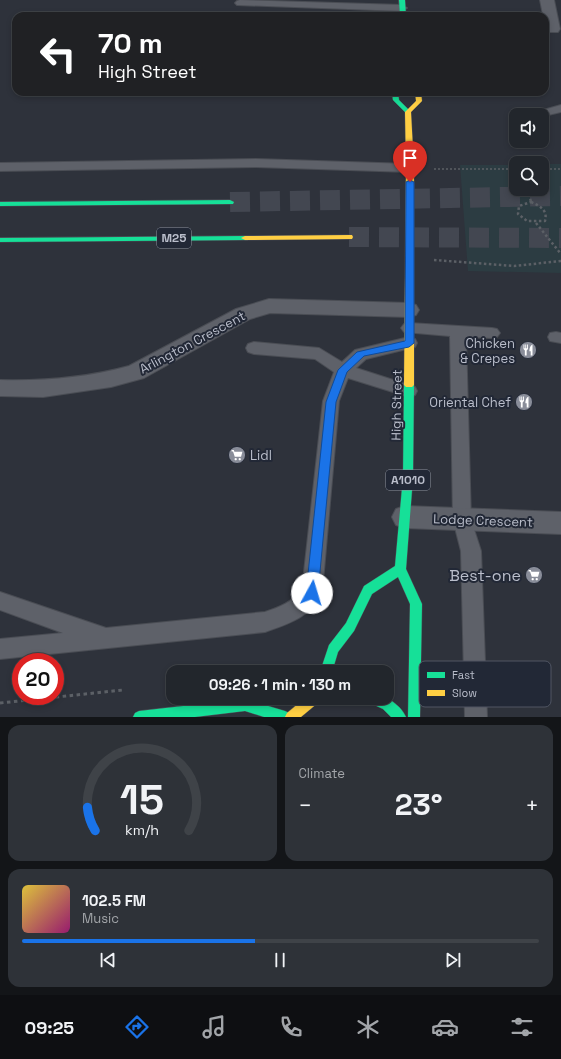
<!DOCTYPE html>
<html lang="en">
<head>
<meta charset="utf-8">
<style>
	:root { --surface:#22262c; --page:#2e3238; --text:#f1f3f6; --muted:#a2a5a9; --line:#3f4348; --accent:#1a73e8 }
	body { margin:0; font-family:"Space Grotesk",sans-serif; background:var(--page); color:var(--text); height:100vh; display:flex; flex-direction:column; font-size:15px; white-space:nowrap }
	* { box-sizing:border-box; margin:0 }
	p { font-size:13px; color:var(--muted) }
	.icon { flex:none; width:22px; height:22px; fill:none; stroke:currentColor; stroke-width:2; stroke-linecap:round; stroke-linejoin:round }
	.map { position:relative; height:717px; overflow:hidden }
	.details { display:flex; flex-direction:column; gap:8px; padding:8px; background:#131518; flex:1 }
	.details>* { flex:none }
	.hud { position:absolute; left:12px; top:12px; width:537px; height:84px; border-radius:12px; box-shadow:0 2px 6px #0003,0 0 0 1px var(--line); background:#202124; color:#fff; overflow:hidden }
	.tools { position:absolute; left:509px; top:108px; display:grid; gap:8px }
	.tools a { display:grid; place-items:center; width:40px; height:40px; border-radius:8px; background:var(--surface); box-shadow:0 2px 6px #0003,0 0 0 1px var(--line); font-size:20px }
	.speed { position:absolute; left:12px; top:653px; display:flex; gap:8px; font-size:20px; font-weight:700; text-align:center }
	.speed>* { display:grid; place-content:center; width:52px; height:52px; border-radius:50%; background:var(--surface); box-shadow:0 2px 6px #0003,0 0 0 1px var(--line); line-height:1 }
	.speed .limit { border:6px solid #d22; background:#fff; color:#111 }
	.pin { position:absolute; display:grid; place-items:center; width:34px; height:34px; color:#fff; margin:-41px -17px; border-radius:50% 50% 50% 0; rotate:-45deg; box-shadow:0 0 4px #0007 }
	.pin .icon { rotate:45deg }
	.me { position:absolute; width:44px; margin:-22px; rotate:6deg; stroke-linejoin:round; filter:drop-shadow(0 0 3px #0008) }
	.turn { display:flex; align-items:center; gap:14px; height:84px; padding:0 20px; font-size:18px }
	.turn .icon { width:52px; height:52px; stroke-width:2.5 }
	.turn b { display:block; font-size:28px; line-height:34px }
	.big { font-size:30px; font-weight:700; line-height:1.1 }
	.details .tile { flex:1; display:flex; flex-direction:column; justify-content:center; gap:6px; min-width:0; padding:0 14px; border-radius:12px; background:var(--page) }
	.details .dial { align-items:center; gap:0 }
	.dial svg { height:104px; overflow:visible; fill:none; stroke:var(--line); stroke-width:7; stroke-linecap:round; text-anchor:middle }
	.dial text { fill:var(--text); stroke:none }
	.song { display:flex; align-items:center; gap:12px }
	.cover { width:48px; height:48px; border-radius:6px; background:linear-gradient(135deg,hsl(50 70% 55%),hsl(320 70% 35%)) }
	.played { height:4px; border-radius:2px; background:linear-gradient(90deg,var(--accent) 45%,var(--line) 45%) }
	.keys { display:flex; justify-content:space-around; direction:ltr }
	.heat { display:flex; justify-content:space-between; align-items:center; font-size:22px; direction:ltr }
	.details .tiles { flex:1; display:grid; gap:8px; grid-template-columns:1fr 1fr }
	.tile:last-child { grid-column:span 2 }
	.trip { position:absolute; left:166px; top:665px; width:228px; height:40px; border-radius:12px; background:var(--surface); box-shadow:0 2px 6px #0003,0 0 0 1px var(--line); font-weight:700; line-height:40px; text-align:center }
	.tab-bar { display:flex; height:64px; justify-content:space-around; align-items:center; background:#0e0f12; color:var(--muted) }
	.tab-bar .icon { width:28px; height:28px }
	.tab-bar .active { color:var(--accent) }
	.tab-bar b { font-size:18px; color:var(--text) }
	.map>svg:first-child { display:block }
	.green { fill:#2c3c42 }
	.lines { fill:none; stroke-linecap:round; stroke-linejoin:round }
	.highway-tunnel { stroke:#434751; stroke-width:20; stroke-dasharray:20 10; stroke-linecap:butt }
	.lane-casing { stroke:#4a4d54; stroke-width:2 }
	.street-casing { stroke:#4a4d54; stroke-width:2 }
	.fast-casing { stroke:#4c4f58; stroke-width:1 }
	.slow-casing { stroke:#4c4f58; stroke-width:1 }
	.path-far2 { stroke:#5c6066; stroke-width:1.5; stroke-dasharray:2 2; stroke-linecap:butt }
	.path-far1 { stroke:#5c6066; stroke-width:2.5; stroke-dasharray:2.5 2.5; stroke-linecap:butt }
	.path { stroke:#5c6066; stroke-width:3; stroke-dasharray:3.5 3.5; stroke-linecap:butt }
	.lane { fill:#5e6169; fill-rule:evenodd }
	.street { fill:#5e6169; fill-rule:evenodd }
	.fast { fill:#16e098; fill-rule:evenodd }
	.slow { fill:#ffcf43; fill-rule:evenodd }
	.route { fill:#1a73e8; stroke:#114b97 }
	.labels { text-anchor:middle; stroke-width:4; stroke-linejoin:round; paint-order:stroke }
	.shield { fill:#222836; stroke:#8c919e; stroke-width:1 }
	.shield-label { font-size:12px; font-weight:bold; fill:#babecb }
	.street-label { font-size:13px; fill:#babecb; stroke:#222836 }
	.poi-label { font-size:13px; fill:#babecb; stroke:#222836; text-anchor:end }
	.near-poi-label { font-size:16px; fill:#babecb; stroke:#222836; text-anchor:end }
	.key { fill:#222836; stroke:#505563; stroke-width:1 }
	.key-label { font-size:11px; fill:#babecb }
</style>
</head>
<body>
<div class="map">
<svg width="561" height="717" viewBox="0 0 561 717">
	<rect width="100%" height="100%" fill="#2e323b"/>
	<!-- green -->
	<polygon class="green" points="542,164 561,164 561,273 468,271 460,165 516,165 516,189 542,189"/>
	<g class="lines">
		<!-- highway-tunnel -->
		<g class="highway-tunnel">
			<polyline points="230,202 561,196"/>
			<polyline points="349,237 561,238"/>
		</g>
		<!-- lane casing -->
		<g class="lane-casing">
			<g id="lane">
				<polygon points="240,0 402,5 407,8 402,11 237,5 235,3 237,1"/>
				<polygon points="561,105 561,112 544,116 538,113 540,111"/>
				<polygon points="256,159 410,164 416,168 410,172 256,167 0,171 0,163"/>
				<polygon points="409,323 492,328 497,329 500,333 497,337 492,338 466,337 471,520 481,551 487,717 465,717 461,551 453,520 450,336 404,332 401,328 404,324"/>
				<polygon points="556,332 561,333 561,343 550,341 548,337 550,333"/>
				<path d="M409,337L415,339L417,343L415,347L366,359L356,368L415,387L417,391L415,395L409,397L348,378L339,401L322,593C311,617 288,624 265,632L0,659V639L63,633L0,610V592L106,628L265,612C280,607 292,602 302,590L323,401L334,372L315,359L254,354L248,352L246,348L248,344L254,342L319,348L342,362L355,350Z"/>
			</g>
		</g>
		<!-- street casing -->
		<g class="street-casing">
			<g id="street">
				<path d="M540,0H554L560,29L558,32H548C544,26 542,8 540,0Z"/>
				<path d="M269,299L409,303L416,305L419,310L416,315L409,317L270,313L250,319L144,378L111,387L43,397L0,396V380C45,381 85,378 129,366L236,309Z"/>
				<polygon points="405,506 561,512 561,534 405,528 396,525 392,517 396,509"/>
			</g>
		</g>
		<!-- fast casing -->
		<g class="fast-casing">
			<g id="fast">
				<polygon points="399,0 405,0 406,16 400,16"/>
				<polygon points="392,92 398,92 399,100 410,111 410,113 406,113 393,100"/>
				<polygon points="230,200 234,202 233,204 0,206 0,202"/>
				<polygon points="245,236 249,238 248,240 0,242 0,238"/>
				<polygon points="409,382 412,383 414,385 413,477 406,569 422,604 420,717 408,717 410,604 398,577 372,594 354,631 338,652 332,672 320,672 329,645 346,623 364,586 395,566 403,477 404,385 406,383"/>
				<path d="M366,698C382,698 387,695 399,707C402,710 404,713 406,717H391L383,709L368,702Z"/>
				<polygon points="245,699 285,711 289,713 291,717 264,717 245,711 195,717 133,717 135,713 139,711"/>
			</g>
		</g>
		<!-- slow casing -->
		<g class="slow-casing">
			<g id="slow">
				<polygon points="415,92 421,92 422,101 411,112 414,168 414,385 412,387 406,387 404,385 406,168 405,112 416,101"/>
				<polygon points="349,235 352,235 353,237 352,239 245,240 241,238 245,236"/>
				<polygon points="305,698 321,698 319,702 301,717 285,717 287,713"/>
			</g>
		</g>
		<!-- path-far2 -->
		<g class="path-far2">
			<polyline points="428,16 443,16"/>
			<polyline points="434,169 516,169"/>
			<polyline points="542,169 561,169"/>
		</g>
		<!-- path-far1 -->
		<g class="path-far1">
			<polyline points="528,189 531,202"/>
			<path d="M531,202C540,206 548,210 545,221H527L518,214L519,206Z"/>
			<polyline points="536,223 561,254"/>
			<polyline points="434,260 514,266 561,261"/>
		</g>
		<!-- path -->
		<polyline class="path" points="0,703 123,690"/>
		<!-- lane -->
		<use href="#lane" class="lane"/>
		<!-- street -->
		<use href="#street" class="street"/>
		<!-- fast -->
		<use href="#fast" class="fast"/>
		<!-- slow -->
		<use href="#slow" class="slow"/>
	</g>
	<!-- route -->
	<polygon class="route" points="410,180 414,182 414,343 409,347 364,356 347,372 336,402 318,593 316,596 312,598 308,596 306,593 326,402 338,370 357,352 405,341 406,182"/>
	<!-- icons -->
	<defs>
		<g id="restaurant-disc" transform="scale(0.9)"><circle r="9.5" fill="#898d99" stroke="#222836"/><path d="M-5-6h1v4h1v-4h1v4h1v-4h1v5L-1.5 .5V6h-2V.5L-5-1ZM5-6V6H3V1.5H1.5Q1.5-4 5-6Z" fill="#fff"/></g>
		<g id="supermarket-disc" transform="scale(0.9)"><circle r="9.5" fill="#898d99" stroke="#222836"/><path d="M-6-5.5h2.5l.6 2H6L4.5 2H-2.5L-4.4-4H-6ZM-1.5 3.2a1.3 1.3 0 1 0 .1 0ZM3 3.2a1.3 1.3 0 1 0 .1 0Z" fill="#fff"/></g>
	</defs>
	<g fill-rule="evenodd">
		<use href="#restaurant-disc" x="528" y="350"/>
		<use href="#restaurant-disc" x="524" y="402"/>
		<use href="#supermarket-disc" x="237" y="455"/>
		<use href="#supermarket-disc" x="534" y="575"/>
	</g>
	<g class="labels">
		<!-- shield labels -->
		<g class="shield">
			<rect x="157" y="228" width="34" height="20" rx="3"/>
			<rect x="386" y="470" width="44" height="20" rx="3"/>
		</g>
		<g class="shield-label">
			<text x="174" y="242">M25</text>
			<text x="408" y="484">A1010</text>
		</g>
		<!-- street labels -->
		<g class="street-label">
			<text transform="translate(192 342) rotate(-28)" y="5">Arlington Crescent</text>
			<text transform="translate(396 405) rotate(-89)" y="5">High Street</text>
			<text transform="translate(483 520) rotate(2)" y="5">Lodge Crescent</text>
		</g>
		<!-- poi labels -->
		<g class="poi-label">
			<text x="515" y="348">Chicken<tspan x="515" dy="15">&amp; Crepes</tspan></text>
			<text x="511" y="407">Oriental Chef</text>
			<text x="250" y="460" text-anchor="start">Lidl</text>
		</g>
		<!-- near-poi labels -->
		<g class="near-poi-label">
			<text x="521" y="581">Best-one</text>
		</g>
	</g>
	<!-- legend -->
	<rect x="419" y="661" width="132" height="46" rx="6" class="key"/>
	<rect x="427" y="672" width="18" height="6" fill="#16e098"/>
	<rect x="427" y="690" width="18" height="6" fill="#ffcf43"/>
	<g class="key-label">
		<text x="452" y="679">Fast</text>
		<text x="452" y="697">Slow</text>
	</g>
</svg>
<div class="tools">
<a><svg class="icon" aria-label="sound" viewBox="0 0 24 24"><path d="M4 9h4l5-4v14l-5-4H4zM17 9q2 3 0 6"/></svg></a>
<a><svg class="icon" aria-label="search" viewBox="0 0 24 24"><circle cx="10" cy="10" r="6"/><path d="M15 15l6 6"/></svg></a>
</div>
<div class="speed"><div class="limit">20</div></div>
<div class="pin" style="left:410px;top:182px;background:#d93025"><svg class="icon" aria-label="arrive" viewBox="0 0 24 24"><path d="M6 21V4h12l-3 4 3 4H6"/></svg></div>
<svg class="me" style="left:312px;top:593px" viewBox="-20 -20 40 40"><circle r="19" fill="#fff"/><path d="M0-13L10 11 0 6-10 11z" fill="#1a73e8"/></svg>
<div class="trip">09:26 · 1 min · 130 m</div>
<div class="hud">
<div class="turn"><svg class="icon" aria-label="left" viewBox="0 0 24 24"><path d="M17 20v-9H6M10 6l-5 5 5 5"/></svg><div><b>70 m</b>High Street</div></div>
</div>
</div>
<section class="details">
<div class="tiles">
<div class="tile dial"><svg viewBox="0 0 100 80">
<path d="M14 69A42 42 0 1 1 86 69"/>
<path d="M14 69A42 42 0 0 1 8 51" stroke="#1a73e8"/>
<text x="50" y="56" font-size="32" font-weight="700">15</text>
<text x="50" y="72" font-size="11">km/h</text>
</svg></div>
<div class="tile"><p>Climate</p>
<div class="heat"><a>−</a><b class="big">23°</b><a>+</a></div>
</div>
<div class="tile">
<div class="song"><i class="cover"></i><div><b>102.5 FM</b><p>Music</p></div></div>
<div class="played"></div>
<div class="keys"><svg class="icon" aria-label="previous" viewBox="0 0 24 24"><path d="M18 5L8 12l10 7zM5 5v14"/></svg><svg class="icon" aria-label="pause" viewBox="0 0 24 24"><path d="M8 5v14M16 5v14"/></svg><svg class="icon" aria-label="next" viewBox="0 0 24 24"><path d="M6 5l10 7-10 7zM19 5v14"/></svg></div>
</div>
</div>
</section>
<nav class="tab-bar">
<b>09:25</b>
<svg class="icon active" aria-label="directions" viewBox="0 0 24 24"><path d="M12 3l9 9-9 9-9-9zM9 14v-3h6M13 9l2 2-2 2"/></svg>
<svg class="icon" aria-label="music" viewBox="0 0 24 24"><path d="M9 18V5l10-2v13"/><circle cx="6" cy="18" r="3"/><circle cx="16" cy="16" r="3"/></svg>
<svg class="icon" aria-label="phone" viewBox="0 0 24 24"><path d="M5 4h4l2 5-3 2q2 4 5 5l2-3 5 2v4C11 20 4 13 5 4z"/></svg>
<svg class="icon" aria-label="climate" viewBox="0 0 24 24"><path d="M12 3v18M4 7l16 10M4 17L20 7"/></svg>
<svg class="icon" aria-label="car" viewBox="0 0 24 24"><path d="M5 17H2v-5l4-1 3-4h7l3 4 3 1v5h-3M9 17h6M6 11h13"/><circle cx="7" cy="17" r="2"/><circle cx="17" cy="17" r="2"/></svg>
<svg class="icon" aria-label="filters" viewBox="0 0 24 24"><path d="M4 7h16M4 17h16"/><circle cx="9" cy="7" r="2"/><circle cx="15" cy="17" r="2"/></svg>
</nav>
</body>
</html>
